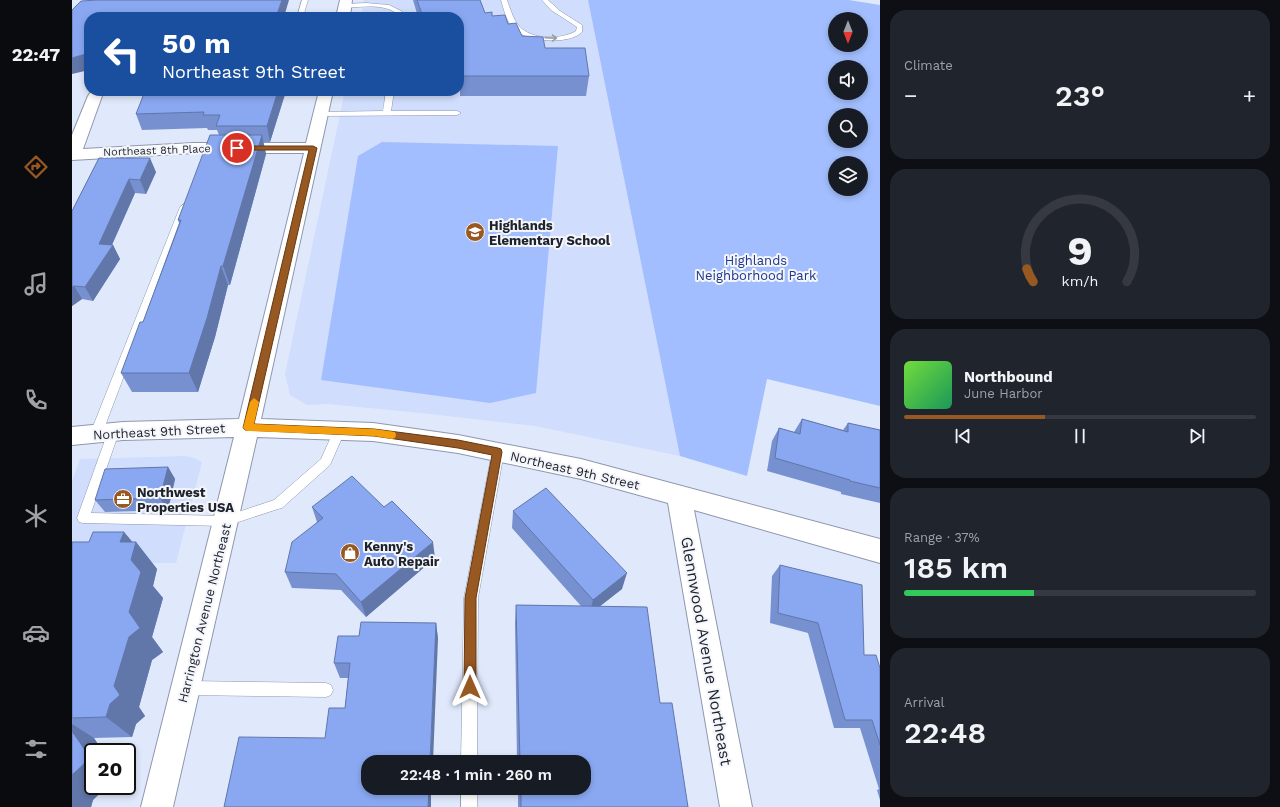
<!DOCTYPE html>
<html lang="en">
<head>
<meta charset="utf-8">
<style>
	:root { --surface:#171b24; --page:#20242c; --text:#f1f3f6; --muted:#9ea1a6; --line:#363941; --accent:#985822 }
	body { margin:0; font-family:"Work Sans",sans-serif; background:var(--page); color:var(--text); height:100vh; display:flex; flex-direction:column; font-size:15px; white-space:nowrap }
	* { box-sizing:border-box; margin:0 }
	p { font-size:13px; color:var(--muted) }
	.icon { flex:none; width:22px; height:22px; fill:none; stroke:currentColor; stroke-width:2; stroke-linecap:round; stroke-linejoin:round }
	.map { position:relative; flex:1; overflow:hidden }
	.panel { display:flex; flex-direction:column; gap:10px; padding:10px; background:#0d0f14; width:400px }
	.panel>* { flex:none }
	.top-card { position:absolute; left:12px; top:12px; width:380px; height:84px; border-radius:16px; box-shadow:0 2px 6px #0003; background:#1a4fa0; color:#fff; overflow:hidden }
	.needle { width:26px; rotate:180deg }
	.fabs { position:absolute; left:756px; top:12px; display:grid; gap:8px }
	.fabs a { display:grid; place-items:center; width:40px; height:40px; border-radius:50%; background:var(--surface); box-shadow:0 2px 6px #0003; font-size:20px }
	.speed { position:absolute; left:12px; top:743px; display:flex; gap:8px; font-size:20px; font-weight:700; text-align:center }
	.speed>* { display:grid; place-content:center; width:52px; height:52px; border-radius:50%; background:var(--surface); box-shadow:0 2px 6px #0003; line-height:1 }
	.speed .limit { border:2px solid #111; border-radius:6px; background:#fff; color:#111 }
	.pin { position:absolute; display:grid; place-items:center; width:34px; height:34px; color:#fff; margin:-17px; border:2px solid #fff; border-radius:50%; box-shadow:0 1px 4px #0007 }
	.me { position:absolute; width:44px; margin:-22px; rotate:0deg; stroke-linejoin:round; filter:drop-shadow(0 0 3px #0008) }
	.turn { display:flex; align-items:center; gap:14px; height:84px; padding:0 12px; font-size:18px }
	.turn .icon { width:52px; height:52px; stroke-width:2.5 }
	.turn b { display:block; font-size:28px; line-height:34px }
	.big { font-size:30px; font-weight:600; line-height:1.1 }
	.panel .card { flex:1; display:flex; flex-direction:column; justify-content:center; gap:6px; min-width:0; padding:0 14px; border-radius:16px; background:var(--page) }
	.panel .dial { align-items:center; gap:0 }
	.dial svg { height:104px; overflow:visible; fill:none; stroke:var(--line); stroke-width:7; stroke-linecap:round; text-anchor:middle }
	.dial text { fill:var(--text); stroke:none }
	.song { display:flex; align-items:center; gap:12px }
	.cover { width:48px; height:48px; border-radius:6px; background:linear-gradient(135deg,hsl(100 70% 55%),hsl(150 70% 35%)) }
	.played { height:4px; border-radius:2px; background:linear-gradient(90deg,var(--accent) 40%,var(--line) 40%) }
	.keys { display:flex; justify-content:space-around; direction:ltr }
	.heat { display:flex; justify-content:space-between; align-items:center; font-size:22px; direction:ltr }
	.charge { height:6px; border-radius:3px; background:linear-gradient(90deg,#34c759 37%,var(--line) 0) }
	.trip { position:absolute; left:289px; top:755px; width:230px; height:40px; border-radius:16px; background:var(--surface); box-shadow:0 2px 6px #0003; font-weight:600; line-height:40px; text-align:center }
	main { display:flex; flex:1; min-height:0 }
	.tab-bar { display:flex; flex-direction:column; width:72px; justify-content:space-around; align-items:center; background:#090b0e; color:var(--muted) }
	.tab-bar .icon { width:28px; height:28px }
	.tab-bar .active { color:var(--accent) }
	.tab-bar b { font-size:18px; color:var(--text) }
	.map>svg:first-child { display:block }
	.built { fill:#d0ddfc }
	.green { fill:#a3befe; fill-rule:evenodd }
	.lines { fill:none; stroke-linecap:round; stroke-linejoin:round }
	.service-casing { stroke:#8e97ad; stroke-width:1 }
	.minor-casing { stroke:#8e97ad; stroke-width:2 }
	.service { fill:#fff; fill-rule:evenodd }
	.minor { fill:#fff; fill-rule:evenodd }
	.wall { fill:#7790cf }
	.shaded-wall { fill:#6176a9 }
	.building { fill:#8aa8f1; stroke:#6176a9 }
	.oneway { stroke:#9a9ca0 }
	.route { fill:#985822; stroke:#633916 }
	.slow { fill:#f59e0b }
	.labels { text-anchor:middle; stroke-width:4; stroke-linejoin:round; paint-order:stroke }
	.far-street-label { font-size:11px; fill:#1e222b; stroke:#f4f6fb }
	.poi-label { font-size:13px; font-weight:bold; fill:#1e222b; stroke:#f4f6fb; text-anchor:start }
	.park-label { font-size:13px; fill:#1e378b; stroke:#f4f6fb }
	.street-label { font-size:13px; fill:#1e222b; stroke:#f4f6fb }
	.near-street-label { font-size:16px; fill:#1e222b; stroke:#f4f6fb }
</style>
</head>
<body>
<main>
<nav class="tab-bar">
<b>22:47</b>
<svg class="icon active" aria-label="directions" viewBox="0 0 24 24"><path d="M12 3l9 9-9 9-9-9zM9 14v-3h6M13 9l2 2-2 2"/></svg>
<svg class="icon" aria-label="music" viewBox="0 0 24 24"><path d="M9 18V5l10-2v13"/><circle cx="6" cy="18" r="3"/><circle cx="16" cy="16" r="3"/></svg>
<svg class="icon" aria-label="phone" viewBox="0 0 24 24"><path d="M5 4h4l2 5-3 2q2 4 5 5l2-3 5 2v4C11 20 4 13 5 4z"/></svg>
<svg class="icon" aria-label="climate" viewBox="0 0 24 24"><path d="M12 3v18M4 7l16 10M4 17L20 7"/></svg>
<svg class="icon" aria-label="car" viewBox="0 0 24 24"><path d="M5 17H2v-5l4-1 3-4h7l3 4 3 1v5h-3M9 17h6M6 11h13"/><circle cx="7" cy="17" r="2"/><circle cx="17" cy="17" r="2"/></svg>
<svg class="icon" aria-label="filters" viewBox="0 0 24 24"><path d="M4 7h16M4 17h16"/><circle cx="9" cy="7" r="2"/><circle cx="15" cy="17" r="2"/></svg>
</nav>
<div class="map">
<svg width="808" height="807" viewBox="0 0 808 807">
	<rect width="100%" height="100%" fill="#e0e9fc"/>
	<!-- built -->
	<g class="built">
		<polygon points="292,0 516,0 608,456 463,426 358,414 256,404 235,405 218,395 213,374 273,91 387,91 387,17 289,17"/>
		<polygon points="113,456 122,458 130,462 104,563 0,563 0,481 8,459"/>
	</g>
	<!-- green -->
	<g class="green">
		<path d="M516,0H777L808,5V406L695,379L675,476L608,456ZM763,19H789V45H763ZM763,67H789V93H763ZM763,115H789V141H763ZM763,163H789V189H763Z"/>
		<polygon points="310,142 486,146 464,393 418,403 249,380 286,156"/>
	</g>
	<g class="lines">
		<!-- service casing -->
		<g class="service-casing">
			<g id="service">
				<polygon points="230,0 236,0 231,17 225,17"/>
				<path d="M429,0H435C438,8 441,19 447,26C459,40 489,40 504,31L505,27L479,10L470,0H476L488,11L510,25V32C497,45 457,42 443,30C435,23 432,10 429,0Z"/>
				<path d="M294,3L317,5L331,12L332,17H326V14C311,3 290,7 273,8L270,6L273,4Z"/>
				<polygon points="314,91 322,91 319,111 385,111 389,113 385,115 249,116 245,114 249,112 311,111"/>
				<polygon points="112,204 116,207 30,434 28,437 24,439 20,437 18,434 108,207"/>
				<polygon points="267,426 271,428 273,431 258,465 210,508 206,509 154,526 11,523 7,522 5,518 37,429 41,427 45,429 47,432 19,513 154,516 202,500 249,459 263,428"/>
				<polygon points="426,447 430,449 432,452 406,598 405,762 389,762 392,598 420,452 422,449"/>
				<polygon points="114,681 254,683 259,685 261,690 259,695 254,697 114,695 109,693 107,688 109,683"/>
				<rect x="389" y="788" width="16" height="19"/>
			</g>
		</g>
		<!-- minor casing -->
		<g class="minor-casing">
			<g id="minor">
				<polygon points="268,0 280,0 278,17 264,17"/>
				<polygon points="247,91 261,91 189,419 301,423 386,435 509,459 808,539 808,563 622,510 680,807 648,807 596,503 509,479 386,453 301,441 185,437 101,807 69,807 162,437 51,440 0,445 0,427 51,422 167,419 232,153 122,153 0,160 0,135 16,96 18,93 23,92 28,93 30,96 11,149 122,143 234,143"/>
			</g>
		</g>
		<!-- service -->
		<use href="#service" class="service"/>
		<!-- minor -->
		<use href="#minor" class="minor"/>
	</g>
	<!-- wall -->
	<g class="wall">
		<polygon points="341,0 408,0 413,13 436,24 450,36 473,48 517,76 514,96 388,96 388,89 387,89 387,17 346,17"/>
		<polygon points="214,91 198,142 191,142 194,154 158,285 156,285 143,337 126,392 60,392 49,373 71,322 107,223 106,220 147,135 145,130 136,130 135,128 70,130 64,114"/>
		<polygon points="27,158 84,172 74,194 63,193 40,245 41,245 48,259 21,301 10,299 0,306 0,211"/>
		<polygon points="730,419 771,430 776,423 808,430 808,503 769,494 769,492 695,471 700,441 707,428 722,432"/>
		<polygon points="96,467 103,479 96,510 33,512 23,500"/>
		<polygon points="240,507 312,507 363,558 294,617 269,590 220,588 213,572 245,522"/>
		<polygon points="441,511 550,589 527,606 588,703 616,807 446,807 446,788 512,788 512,762 445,762 443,623 444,605 509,606 440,528"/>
		<polygon points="52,532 60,542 64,542 85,569 81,586 91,598 80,637 91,652 80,660 67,707 73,716 64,724 60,737 22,738 31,752 21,752 21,800 19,807 0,807 0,542 17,542"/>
		<polygon points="708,565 792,655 808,668 808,800 805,790 807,789 788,728 762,728 736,633 698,623 700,576"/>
		<polygon points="364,623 366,639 296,788 359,788 359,807 152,807 253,738 273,708 276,678 268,678 262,663 287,636"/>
	</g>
	<!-- shaded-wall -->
	<g class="shaded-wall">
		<polygon points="210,0 217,0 212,17 204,17"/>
		<polygon points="17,53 17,70 0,74 0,58"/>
		<polygon points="206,91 214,91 198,142 195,126"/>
		<polygon points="190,135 194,154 158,285 151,266"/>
		<polygon points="78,158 84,172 74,194 68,180"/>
		<polygon points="57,179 63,193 38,249 41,245 48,259 21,301 13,287 27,244"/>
		<polygon points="149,266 156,285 143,337 126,392 117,373"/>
		<polygon points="2,286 10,299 0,306 0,287"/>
		<polygon points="96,467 103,479 96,510 88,498"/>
		<polygon points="52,532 63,545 64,542 85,569 81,586 91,598 80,637 91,652 80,660 67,707 73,716 64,724 60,737 34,717 42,686 57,612 59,560 48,542"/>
		<polygon points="361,542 363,558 294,617 289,602"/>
		<polygon points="555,573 550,589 517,615 521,600"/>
		<polygon points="364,623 366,639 361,762 358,762"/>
		<polygon points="0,724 22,738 31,752 21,752 21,786 36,786 21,800 19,807 0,807"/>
		<polygon points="357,788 359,788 359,807 356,807"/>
	</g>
	<!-- building -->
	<g class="building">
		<polygon points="26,0 210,0 204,17 17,17 17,53 0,58 0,10 9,1"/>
		<polygon points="345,0 408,0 413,13 420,12 420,16 433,15 436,24 444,23 450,36 471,37 473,48 513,48 517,76 387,76 387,17 351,17"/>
		<polygon points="73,91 206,91 195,126 144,126 148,115 131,115 132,112 64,114"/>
		<polygon points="138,135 190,135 151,266 149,266 135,318 117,373 49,373 68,322 71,322 109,220 106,220"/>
		<polygon points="27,158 78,158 68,180 57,179 27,244 41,245 13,287 2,286 0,287 0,211"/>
		<polygon points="730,419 776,432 776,423 808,430 808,488 778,481 778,480 703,458 707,428 728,434"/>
		<polygon points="96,467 88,498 23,500 33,469"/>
		<polygon points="280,476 312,507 320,501 361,542 289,602 264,574 213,572 220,542 251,518 240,507"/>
		<polygon points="474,488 555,573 521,600 441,511"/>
		<polygon points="21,532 52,532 48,542 64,542 59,560 69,572 57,612 68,628 57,637 42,686 48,695 38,704 34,717 0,718 0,542 17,542"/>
		<polygon points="708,565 790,585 792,655 804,655 808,668 808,745 800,720 773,720 746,623 706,613"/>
		<polygon points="444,605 575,607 588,703 600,703 616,807 449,807 449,788 512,788 512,762 448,762"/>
		<polygon points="289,622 364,623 358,762 296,762 296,788 357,788 356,807 152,807 167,737 253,738 257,708 273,708 278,663 262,663 266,636 287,636"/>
		<polygon points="0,731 15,753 12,764 0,775"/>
	</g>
	<!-- one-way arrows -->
	<defs><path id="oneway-shaft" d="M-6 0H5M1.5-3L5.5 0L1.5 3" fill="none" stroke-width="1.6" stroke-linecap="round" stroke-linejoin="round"/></defs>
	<use class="oneway" href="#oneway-shaft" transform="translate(479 38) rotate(2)"/>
	<!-- route -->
	<polygon class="route" points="163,146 241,146 245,148 182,424 302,429 386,440 426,448 429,449 430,452 404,598 404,687 402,692 398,693 394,692 392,687 393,598 420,455 386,448 302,436 173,430 171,428 237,150 165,150 163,149"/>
	<!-- slow -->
	<polygon class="slow" points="182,398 187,402 182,424 302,429 323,432 324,435 323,438 320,439 302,436 176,431 173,430 171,428 178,402"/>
	<!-- icons -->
	<defs>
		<g id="school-disc" transform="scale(1)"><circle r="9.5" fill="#985822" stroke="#f4f6fb"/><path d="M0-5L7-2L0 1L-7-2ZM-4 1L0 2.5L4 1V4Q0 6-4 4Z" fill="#fff"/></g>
		<g id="office-disc" transform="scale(1)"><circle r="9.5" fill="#985822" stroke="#f4f6fb"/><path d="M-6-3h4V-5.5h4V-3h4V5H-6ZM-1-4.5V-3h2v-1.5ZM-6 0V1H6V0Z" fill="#fff"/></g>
		<g id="shop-disc" transform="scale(1)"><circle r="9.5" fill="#985822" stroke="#f4f6fb"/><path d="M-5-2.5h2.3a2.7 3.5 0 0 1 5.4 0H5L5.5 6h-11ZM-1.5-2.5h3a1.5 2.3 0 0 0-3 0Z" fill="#fff"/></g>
	</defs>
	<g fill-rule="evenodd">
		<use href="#school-disc" x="403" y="232"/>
		<use href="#office-disc" x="51" y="499"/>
		<use href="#shop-disc" x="278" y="553"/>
	</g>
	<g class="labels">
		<!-- far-street labels -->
		<g class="far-street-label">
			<text transform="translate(85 150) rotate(-2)" y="4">Northeast 8th Place</text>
		</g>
		<!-- poi labels -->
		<g class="poi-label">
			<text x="417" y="230">Highlands<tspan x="417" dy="15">Elementary School</tspan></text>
			<text x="65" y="497">Northwest<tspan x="65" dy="15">Properties USA</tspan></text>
			<text x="292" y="551">Kenny's<tspan x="292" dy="15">Auto Repair</tspan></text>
		</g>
		<!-- park labels -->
		<g class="park-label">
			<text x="684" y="265">Highlands<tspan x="684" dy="15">Neighborhood Park</tspan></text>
		</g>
		<!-- street labels -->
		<g class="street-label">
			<text transform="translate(87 431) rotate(-3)" y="5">Northeast 9th Street</text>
			<text transform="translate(503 470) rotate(13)" y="5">Northeast 9th Street</text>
			<text transform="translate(132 613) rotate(-76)" y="5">Harrington Avenue Northeast</text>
		</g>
		<!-- near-street labels -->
		<g class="near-street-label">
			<text transform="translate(635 651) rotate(80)" y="6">Glennwood Avenue Northeast</text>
		</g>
	</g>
</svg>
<div class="fabs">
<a><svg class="needle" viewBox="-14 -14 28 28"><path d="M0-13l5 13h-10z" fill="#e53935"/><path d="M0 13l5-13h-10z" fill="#9ea1a6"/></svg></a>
<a><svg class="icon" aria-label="sound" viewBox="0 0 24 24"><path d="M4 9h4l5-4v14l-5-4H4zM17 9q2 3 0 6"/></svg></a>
<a><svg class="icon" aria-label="search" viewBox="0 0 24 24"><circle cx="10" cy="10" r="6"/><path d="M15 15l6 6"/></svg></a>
<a><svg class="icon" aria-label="layers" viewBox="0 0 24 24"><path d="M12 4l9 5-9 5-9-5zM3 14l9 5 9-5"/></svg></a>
</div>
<div class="speed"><div class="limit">20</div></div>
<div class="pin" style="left:165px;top:148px;background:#d93025"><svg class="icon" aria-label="arrive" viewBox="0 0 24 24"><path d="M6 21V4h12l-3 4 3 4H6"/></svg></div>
<svg class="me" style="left:398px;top:687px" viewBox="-20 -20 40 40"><path d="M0-17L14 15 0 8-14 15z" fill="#985822" stroke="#fff" stroke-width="4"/></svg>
<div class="trip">22:48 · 1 min · 260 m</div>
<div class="top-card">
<div class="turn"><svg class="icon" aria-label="left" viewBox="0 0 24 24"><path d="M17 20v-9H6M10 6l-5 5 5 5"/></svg><div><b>50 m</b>Northeast 9th Street</div></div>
</div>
</div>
<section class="panel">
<div class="card"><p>Climate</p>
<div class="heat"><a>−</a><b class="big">23°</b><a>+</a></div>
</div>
<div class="card dial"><svg viewBox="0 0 100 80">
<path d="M14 69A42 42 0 1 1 86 69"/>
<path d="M14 69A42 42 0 0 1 9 59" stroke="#985822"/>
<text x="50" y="56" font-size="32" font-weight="700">9</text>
<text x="50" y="72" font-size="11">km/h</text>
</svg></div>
<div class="card">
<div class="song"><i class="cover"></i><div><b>Northbound</b><p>June Harbor</p></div></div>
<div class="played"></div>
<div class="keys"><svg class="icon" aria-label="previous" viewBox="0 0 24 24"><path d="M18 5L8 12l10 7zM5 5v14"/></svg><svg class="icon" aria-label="pause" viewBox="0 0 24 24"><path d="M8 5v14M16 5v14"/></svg><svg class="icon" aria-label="next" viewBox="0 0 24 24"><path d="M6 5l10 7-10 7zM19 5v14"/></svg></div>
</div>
<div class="card"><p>Range · 37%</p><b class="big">185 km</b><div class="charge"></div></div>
<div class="card"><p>Arrival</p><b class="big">22:48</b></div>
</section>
</main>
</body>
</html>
